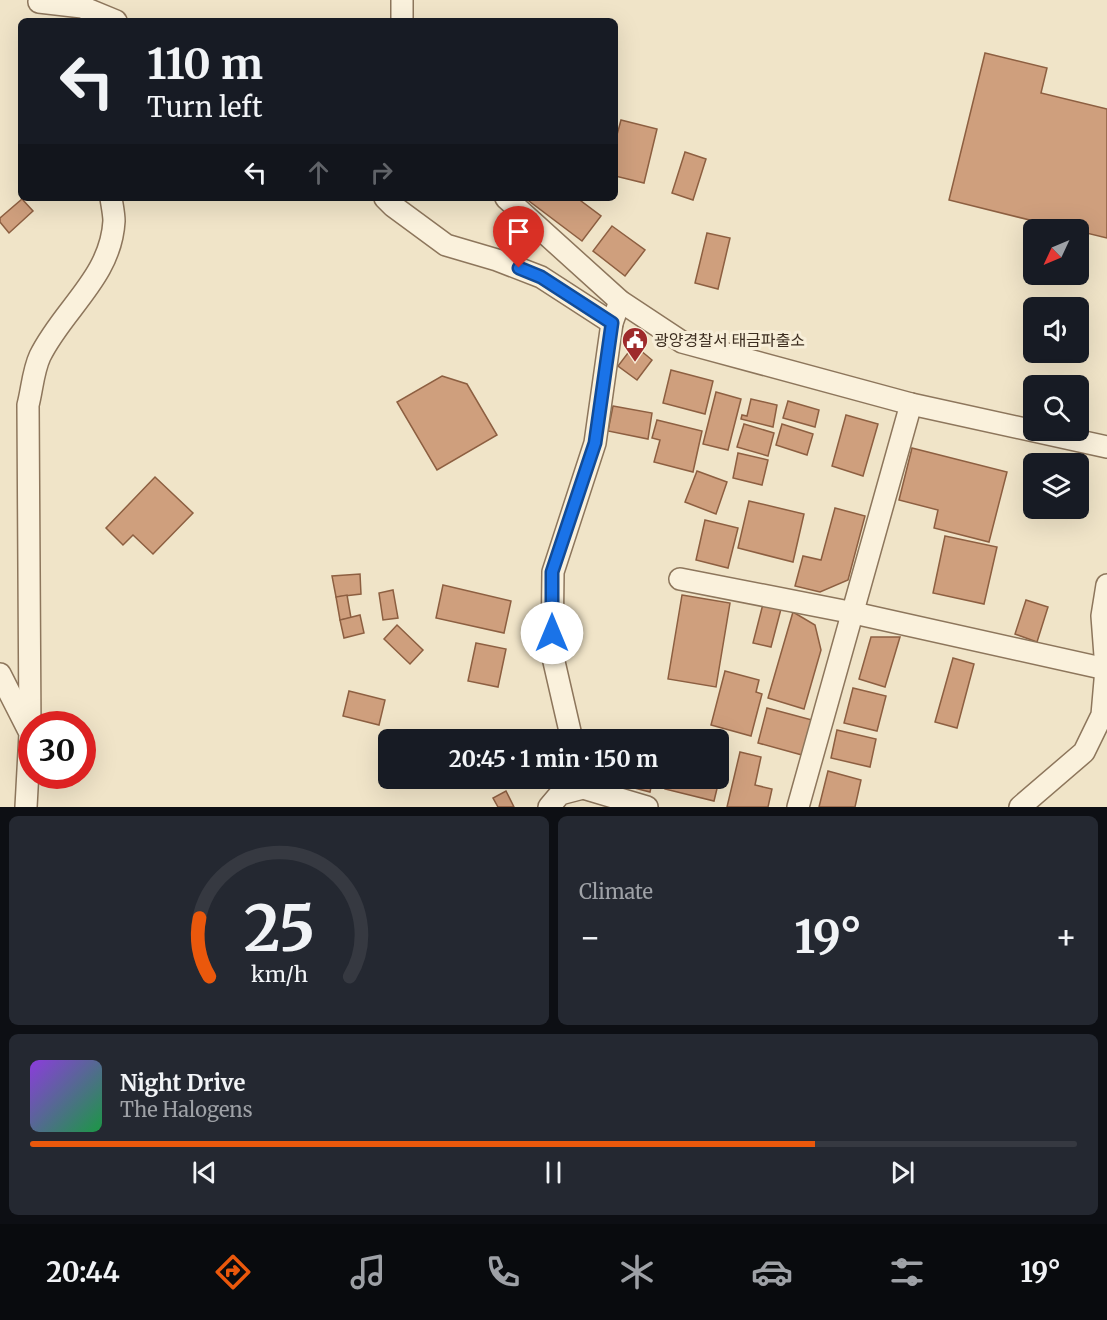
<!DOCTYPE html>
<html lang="en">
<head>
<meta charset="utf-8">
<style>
	:root { --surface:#171b24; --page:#242831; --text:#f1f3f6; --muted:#9ea1a6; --line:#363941; --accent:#ea580c }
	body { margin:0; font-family:Merriweather,"Noto Sans KR",serif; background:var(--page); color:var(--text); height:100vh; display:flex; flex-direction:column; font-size:22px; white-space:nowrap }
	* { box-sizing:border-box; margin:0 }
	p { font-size:20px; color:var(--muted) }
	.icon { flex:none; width:33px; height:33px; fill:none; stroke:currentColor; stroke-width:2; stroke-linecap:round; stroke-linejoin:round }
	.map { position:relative; height:807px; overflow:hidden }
	.sheet { display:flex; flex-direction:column; gap:9px; padding:9px; background:#0d0f14; flex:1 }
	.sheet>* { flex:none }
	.hud { position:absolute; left:18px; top:18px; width:600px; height:183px; border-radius:9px; box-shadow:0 6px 24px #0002; background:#171b24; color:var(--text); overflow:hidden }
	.needle { width:39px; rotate:226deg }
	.fabs { position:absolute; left:1023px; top:219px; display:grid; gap:12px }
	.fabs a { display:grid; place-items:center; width:66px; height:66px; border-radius:9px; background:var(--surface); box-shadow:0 6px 24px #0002; font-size:30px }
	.speed { position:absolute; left:18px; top:711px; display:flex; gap:12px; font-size:30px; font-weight:700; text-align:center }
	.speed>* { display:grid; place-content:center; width:78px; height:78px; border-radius:50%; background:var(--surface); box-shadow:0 6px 24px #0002; line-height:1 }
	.speed .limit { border:9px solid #d22; background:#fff; color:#111 }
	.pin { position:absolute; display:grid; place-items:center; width:51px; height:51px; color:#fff; margin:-62px -26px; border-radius:50% 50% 50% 0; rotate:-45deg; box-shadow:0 0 6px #0007 }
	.pin .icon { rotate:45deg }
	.me { position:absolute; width:66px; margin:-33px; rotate:0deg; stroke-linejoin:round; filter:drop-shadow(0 0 4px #0008) }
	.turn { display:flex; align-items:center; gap:21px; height:126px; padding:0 30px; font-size:27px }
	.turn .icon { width:78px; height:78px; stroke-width:2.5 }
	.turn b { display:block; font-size:42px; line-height:51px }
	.lanes { display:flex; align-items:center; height:57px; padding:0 30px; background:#0003; justify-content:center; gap:30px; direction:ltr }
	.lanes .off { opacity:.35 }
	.big { font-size:45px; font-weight:700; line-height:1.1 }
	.sheet .widget { flex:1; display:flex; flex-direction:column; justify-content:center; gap:9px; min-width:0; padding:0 21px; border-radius:9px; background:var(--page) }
	.sheet .dial { align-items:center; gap:0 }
	.dial svg { height:156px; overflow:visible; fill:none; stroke:var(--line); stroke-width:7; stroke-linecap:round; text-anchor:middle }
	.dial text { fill:var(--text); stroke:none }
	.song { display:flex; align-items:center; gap:18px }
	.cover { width:72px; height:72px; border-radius:9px; background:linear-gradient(135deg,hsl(270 70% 55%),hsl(140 70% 35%)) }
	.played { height:6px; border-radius:3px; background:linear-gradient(90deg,var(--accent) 75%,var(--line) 75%) }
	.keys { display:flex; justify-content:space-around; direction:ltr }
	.heat { display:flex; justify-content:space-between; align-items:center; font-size:33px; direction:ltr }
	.sheet .tiles { flex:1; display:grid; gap:9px; grid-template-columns:1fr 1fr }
	.widget:last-child { grid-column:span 2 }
	.trip { position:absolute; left:378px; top:729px; width:351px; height:60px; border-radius:9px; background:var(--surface); box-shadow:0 6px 24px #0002; font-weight:700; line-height:60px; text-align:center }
	.tabs { display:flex; height:96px; justify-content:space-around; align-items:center; background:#090b0e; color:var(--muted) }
	.tabs .icon { width:42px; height:42px }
	.tabs .active { color:var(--accent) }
	.tabs b { font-size:27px; color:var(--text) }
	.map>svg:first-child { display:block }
	.building { fill:#cf9f7d; stroke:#8d5f41; stroke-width:1.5 }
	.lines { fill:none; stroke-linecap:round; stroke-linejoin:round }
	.street-casing { stroke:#8d765c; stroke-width:24 }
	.street { stroke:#faf1dc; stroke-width:21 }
	.route-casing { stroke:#114b97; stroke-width:15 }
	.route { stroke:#1a73e8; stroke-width:10 }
	.labels { text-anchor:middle; stroke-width:6; stroke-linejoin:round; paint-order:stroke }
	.poi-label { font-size:16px; fill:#3d2e20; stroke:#f7eed8; text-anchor:start }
</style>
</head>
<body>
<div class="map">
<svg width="1107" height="807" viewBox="0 0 1107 807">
	<rect width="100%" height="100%" fill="#f0e4c8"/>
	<!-- building -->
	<g class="building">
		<polygon points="985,53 1047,68 1041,93 1107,109 1107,238 1078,231 1078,230 1070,230 949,200"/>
		<polygon points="621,120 657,129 644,183 615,176 615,142"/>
		<polygon points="685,152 706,159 693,200 672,193"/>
		<polygon points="525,198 577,198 601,216 582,241"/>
		<polygon points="22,199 33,211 9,233 0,222 0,218"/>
		<polygon points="612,226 645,250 625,276 593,251"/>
		<polygon points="707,233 730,238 718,289 695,283"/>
		<polygon points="634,345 652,360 637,380 618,366"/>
		<polygon points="671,370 713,381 705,414 663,403"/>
		<polygon points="442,376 467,384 497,435 437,470 397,402"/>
		<polygon points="716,392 741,399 728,450 703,444"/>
		<polygon points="751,399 777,405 773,427 741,419 742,415 747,416"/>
		<polygon points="788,401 819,410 815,427 783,418"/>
		<polygon points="613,406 652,413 648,439 608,431"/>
		<polygon points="846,415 878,424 863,476 832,466"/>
		<polygon points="657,420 702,431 693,472 654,462 660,440 652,438"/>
		<polygon points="744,424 774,433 768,456 737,447"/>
		<polygon points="782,424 813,434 807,455 776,445"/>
		<polygon points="912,448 1007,472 989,542 934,528 938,510 899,500"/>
		<polygon points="738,453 768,460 762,485 733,478"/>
		<polygon points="697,471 727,482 716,514 685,502"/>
		<polygon points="155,477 193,513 153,554 133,535 123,545 106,528"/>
		<polygon points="749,501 804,514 793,562 738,548"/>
		<polygon points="835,508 865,516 848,580 820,592 795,586 803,556 821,560"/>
		<polygon points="705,520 738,528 728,568 696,560"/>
		<polygon points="945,536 997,547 984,604 933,593"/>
		<polygon points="360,574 361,594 336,597 332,576"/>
		<polygon points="443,585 511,601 504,633 436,618"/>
		<polygon points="393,590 398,618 383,620 379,593"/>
		<polygon points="347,595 351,618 340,620 336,597"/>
		<polygon points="682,595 730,603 716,687 668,679"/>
		<polygon points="1026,600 1048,607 1037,642 1015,634"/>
		<polygon points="763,604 781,609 771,647 753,643"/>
		<polygon points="793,612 815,625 821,650 804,709 768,698"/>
		<polygon points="360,615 364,633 344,638 340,620"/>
		<polygon points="397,625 423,650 410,664 384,639"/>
		<polygon points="871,637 900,637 885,687 859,679"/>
		<polygon points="476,643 506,649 498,687 468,681"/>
		<polygon points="953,658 974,664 957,728 935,722"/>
		<polygon points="725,671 759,680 756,692 762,694 751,736 711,725"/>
		<polygon points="853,688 886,696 877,731 844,723"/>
		<polygon points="349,691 385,700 379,725 343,716"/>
		<polygon points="767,708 812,720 802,755 758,743"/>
		<polygon points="837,730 876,739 870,767 831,758"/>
		<polygon points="740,752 761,757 755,785 772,789 768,807 727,807"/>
		<polygon points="718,767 722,768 714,801 665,789 668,778 718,778"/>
		<polygon points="828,771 861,780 855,807 819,807"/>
		<polygon points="612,778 653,778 650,792 611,782"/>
		<polygon points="506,791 514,807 498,807 493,798"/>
	</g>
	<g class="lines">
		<!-- street casing -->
		<g class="street-casing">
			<g id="street">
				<polyline points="39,2 82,7 116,21"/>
				<polyline points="402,21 402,0"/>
				<polyline points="385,198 393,206 446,245 497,260 541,277 612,323"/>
				<polyline points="506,198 620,301 682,342 911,404 1107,447"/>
				<polyline points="680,579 854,613 1106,669"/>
				<polyline points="0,674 30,733 26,807"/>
				<path d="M30,733L28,405C32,390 33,371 40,356C63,309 111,277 114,221C114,214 112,205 111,198"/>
				<polyline points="572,740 552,653 553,572 595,443 612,323 620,301"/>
				<polyline points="581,778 583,788 647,807"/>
				<polyline points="549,807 560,794 583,788"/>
				<polyline points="798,807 911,404"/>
				<polyline points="1020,807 1084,752 1102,715 1106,669 1102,616 1107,585"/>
			</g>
		</g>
		<!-- street -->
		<use href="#street" class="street"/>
	</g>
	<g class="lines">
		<!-- route casing -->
		<g class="route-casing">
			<polyline id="route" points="519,268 541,277 612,323 595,443 552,572 552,633"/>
		</g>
		<!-- route -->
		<use href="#route" class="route"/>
	</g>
	<!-- icons -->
	<defs>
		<g id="civic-pin" transform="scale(1.35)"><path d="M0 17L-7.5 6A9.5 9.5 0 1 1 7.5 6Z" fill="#9e2a2b" stroke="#f7eed8"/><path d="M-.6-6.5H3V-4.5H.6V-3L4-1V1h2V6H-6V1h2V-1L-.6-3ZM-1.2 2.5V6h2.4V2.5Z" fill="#fff"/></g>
	</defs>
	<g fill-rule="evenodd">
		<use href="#civic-pin" x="635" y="340"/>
	</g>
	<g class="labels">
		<!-- poi labels -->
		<g class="poi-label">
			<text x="654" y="346">광양경찰서 태금파출소</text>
		</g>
	</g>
</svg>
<div class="fabs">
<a><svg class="needle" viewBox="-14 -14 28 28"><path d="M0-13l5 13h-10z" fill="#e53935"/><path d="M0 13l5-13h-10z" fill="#9ea1a6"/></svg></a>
<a><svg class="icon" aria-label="sound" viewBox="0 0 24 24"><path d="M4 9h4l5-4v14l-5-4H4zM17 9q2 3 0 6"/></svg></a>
<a><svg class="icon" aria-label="search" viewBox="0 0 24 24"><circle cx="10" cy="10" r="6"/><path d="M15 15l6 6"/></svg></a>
<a><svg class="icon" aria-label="layers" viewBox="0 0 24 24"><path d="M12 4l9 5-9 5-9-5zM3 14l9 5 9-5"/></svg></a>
</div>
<div class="speed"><div class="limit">30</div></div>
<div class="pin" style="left:519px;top:268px;background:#d93025"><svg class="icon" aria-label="arrive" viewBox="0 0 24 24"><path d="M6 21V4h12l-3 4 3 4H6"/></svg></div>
<svg class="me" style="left:552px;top:633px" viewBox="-20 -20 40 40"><circle r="19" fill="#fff"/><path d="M0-13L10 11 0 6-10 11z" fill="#1a73e8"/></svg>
<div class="trip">20:45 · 1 min · 150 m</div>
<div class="hud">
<div class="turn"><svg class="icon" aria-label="left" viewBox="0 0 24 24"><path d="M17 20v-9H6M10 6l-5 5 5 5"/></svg><div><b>110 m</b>Turn left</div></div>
<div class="lanes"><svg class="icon" aria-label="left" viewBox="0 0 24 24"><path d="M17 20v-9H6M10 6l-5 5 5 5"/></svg><svg class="icon off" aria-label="ahead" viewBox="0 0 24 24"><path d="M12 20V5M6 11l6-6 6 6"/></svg><svg class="icon off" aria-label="right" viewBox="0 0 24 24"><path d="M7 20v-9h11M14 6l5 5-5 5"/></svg></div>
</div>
</div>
<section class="sheet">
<div class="tiles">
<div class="widget dial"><svg viewBox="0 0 100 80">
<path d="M14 69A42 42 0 1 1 86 69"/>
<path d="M14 69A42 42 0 0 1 9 39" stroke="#ea580c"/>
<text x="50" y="56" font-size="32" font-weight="700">25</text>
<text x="50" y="72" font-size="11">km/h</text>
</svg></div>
<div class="widget"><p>Climate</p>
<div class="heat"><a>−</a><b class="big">19°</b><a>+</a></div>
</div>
<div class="widget">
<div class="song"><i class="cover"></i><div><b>Night Drive</b><p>The Halogens</p></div></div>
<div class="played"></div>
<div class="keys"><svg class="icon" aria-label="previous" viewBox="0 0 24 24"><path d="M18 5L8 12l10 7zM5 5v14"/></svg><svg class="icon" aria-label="pause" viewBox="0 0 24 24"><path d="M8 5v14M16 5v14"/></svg><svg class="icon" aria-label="next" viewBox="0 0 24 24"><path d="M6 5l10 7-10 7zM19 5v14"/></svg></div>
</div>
</div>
</section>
<nav class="tabs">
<b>20:44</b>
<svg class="icon active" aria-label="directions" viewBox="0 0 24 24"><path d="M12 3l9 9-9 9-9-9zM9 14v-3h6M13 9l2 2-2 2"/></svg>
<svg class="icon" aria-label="music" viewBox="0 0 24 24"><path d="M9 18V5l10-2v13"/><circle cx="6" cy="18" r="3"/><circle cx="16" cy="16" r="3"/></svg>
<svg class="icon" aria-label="phone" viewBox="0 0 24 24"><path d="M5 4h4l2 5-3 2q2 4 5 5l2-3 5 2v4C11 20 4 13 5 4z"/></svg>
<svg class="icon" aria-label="climate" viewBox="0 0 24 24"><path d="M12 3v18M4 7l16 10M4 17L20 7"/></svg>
<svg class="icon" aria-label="car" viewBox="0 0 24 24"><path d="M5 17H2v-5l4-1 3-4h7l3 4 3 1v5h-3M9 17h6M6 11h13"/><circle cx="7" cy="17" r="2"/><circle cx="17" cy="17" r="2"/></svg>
<svg class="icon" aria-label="filters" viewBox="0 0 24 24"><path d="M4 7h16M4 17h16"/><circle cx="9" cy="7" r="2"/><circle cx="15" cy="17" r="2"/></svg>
<b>19°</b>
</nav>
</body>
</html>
